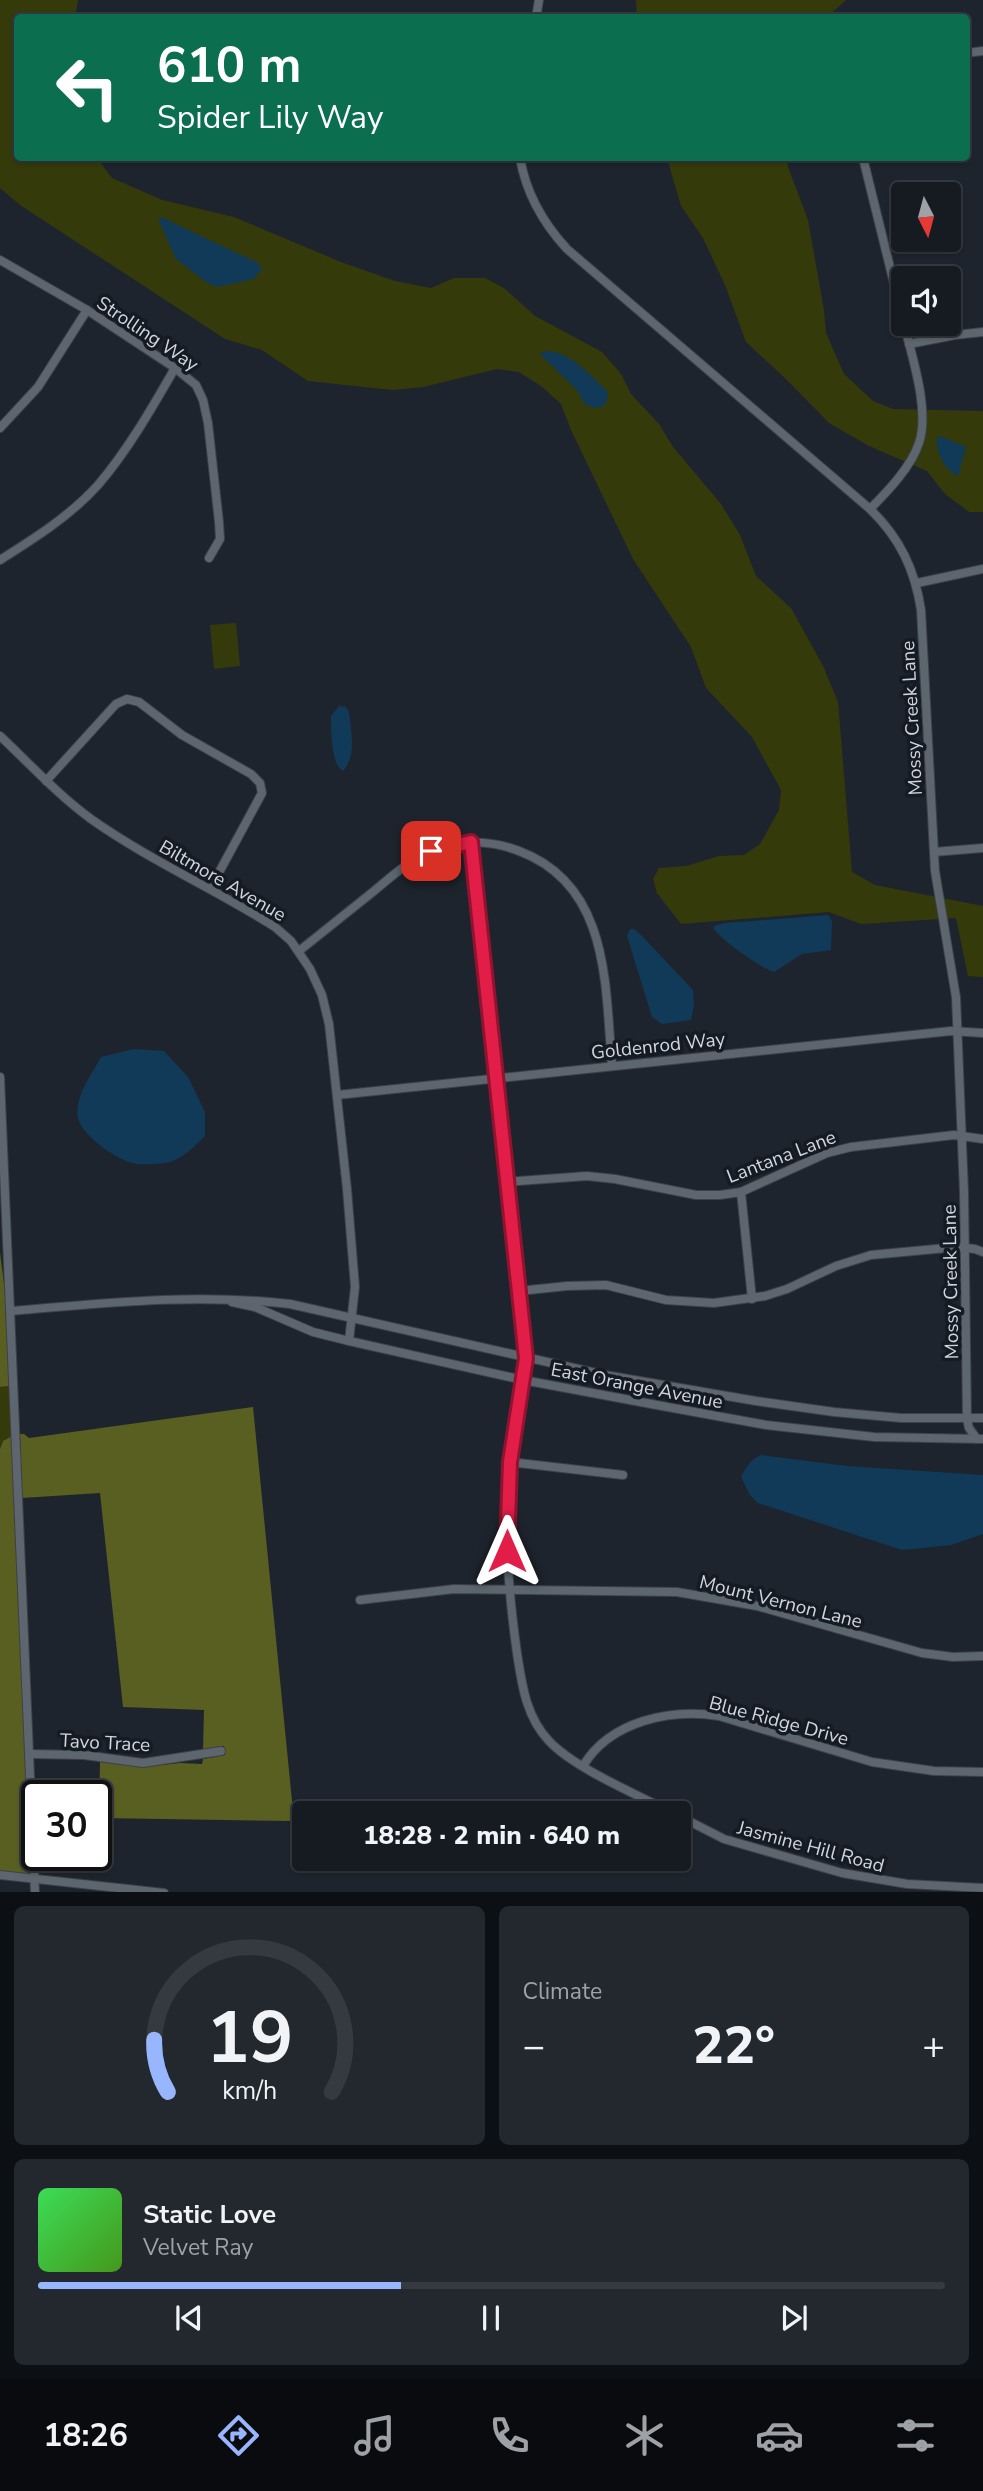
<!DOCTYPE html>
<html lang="en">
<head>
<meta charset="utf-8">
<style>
	:root { --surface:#161b22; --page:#23282f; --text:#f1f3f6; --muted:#9ea1a5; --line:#353940; --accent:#97b6fd }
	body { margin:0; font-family:"Nunito Sans",sans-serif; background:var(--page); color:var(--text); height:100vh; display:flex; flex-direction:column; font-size:26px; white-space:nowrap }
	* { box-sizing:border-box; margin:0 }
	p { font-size:23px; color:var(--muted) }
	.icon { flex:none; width:38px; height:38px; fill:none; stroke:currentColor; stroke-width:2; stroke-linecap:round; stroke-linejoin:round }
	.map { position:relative; height:1892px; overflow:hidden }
	.panel { display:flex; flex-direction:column; gap:14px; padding:14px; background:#0c0f13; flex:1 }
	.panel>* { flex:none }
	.banner { position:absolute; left:14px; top:14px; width:956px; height:147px; border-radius:7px; box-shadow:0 2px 5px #0004,0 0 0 2px var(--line); background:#0b6e4f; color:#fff; overflow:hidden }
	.needle { width:46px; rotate:174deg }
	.tools { position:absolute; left:891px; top:182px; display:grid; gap:14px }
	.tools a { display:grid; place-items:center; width:70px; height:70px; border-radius:7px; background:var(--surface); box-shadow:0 2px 5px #0004,0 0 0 2px var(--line); font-size:35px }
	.speed { position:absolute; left:21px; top:1780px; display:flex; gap:14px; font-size:35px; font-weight:700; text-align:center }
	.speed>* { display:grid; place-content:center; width:91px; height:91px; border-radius:50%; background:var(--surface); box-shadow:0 2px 5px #0004,0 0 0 2px var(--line); line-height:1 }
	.speed .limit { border:4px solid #111; border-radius:10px; background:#fff; color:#111 }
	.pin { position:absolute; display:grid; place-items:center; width:60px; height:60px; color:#fff; margin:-30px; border-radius:14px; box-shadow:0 4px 10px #0006 }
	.me { position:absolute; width:77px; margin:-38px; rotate:0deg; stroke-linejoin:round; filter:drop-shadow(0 0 5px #0008) }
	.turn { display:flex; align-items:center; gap:24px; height:147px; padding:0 28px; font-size:32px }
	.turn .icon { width:91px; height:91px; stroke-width:2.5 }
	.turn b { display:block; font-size:49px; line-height:60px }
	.big { font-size:52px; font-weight:800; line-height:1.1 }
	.panel .card { flex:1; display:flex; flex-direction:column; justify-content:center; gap:10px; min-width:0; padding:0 24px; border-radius:10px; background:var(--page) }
	.panel .dial { align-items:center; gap:0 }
	.dial svg { height:182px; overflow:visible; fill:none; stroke:var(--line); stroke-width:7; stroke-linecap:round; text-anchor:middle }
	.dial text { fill:var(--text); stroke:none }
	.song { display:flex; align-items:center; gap:21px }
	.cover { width:84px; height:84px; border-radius:10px; background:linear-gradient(135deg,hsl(130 70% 55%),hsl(100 70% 35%)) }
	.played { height:7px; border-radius:4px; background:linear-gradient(90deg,var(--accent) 40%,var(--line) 40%) }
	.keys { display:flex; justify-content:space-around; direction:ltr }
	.heat { display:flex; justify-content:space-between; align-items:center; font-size:38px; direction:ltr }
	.panel .tiles { flex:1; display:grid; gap:14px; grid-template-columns:1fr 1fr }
	.card:last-child { grid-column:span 2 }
	.trip { position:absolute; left:292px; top:1801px; width:399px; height:70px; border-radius:7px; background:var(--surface); box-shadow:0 2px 5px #0004,0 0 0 2px var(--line); font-weight:800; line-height:70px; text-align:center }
	.tab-bar { display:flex; height:112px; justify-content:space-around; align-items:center; background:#090b0e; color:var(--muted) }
	.tab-bar .icon { width:49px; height:49px }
	.tab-bar .on { color:var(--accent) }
	.tab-bar b { font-size:32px; color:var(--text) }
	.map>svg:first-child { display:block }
	.green { fill:#353a0b }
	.forest { fill:#585f20 }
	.water { fill:#103a57 }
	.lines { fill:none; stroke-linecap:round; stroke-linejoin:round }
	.minor-casing { stroke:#3d4149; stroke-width:10 }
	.minor { stroke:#5d656f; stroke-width:8 }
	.route-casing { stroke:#92132f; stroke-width:18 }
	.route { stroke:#e11d48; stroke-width:12 }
	.labels { text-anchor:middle; stroke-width:7; stroke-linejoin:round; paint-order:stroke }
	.street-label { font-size:19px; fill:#d2d6dc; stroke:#151b24 }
</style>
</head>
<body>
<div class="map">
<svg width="983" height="1893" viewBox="0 0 983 1893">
	<rect width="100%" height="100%" fill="#1e242d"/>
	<!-- green -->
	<g class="green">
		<polygon points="0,0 78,0 75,17 18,18 18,158 97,158 112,178 162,200 234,217 341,262 395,281 431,288 454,278 485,278 504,288 535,316 602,352 621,374 631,394 659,424 673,447 721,504 740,535 756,576 791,608 823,666 838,702 852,872 875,885 983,906 983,977 968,976 956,918 861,924 829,912 681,924 657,893 653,879 659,868 686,866 719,856 744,855 760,844 779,810 781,790 752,737 706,688 691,647 633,559 571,430 561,404 541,386 519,372 497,369 423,387 392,390 308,381 262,350 225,339 20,205 0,188"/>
		<polygon points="636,0 846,0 826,18 637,17"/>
		<polygon points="667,158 787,158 788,167 808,220 824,310 826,333 844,374 873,401 893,409 983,411 983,512 969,512 945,494 927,471 869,446 829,423 786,379 746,342 725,285 703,238 681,206"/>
		<polygon points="236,623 240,666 214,669 210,625"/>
		<polygon points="10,1386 12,1436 3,1441 0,1449 0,1387"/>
	</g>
	<!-- forest -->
	<g class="forest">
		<polygon points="0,1252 6,1300 10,1386 0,1387"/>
		<polygon points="253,1407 294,1821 99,1818 100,1762 143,1767 180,1763 202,1764 203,1759 225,1755 224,1746 203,1750 204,1710 123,1707 100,1493 22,1498 20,1434 24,1434 29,1438"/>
		<polygon points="12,1436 30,1874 0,1871 0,1449 3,1441"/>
	</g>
	<!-- water -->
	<g class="water">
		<polygon points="161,217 258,263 262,269 254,279 217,287 206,282 176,259 159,221"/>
		<path d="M544,351C573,352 588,374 608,392L607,401L602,407L593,408L584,403L577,390L540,354Z"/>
		<path d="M940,436L966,447L958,476C945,471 936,453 937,438Z"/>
		<path d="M339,706L346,707L349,712C351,732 357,755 343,771C331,765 331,730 331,716Z"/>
		<path d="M828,915L832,921L831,950L802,954L774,972C761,968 721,940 714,929V926L725,923Z"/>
		<polygon points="630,929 634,929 642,936 693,990 694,1005 691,1020 662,1024 652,1017 627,936"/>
		<path d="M134,1049L164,1051L188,1077L205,1112V1136C195,1146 183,1158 170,1162C161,1164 146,1165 137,1164C119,1162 82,1136 78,1118C74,1097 92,1074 101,1057Z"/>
		<path d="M761,1455L847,1466L983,1475V1534L951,1545L902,1550L758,1503L750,1495L741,1477C746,1467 751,1459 761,1455Z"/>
	</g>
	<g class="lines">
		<!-- minor casing -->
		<g class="minor-casing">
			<g id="minor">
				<polyline points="536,18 539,0"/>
				<polyline points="966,53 983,51"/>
				<path d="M520,158C526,193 543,223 567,249L870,509C900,538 915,570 921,610L935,871L956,997L964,1192L967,1419L969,1428L977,1439"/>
				<polyline points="863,158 903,320"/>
				<polyline points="0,260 87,310 175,368 196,385 203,400 208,423 219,522 220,539 209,558"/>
				<polyline points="909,344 955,335 983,332"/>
				<polyline points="0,428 38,387 87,310"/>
				<path d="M870,509C888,491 911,467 919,443C930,410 912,357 904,324"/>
				<path d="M0,560C35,538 70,516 98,485C128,450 152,408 175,368"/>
				<polyline points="917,583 983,569"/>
				<path d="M0,736C30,764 58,795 91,819C149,860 215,889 275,927L291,941L310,969L322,995L329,1024L347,1189L355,1287L349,1341"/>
				<polyline points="46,781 116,704 127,699 139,702 182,735 251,774 260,783 262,793 210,889"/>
				<path d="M471,842L526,1358C521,1400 511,1442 508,1484C504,1541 509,1597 517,1653C522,1685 526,1717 549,1741C574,1768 638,1795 673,1813"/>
				<polyline points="934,852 983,848"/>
				<path d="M299,951C324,931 349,911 374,891C392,876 410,860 431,851C459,839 491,840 519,851C610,885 605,985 612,1066"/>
				<polyline points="0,1077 35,1893"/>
				<polyline points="337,1095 951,1031 983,1033"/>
				<polyline points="506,1182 587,1176 615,1179 696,1195 720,1195 741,1192 827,1153 851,1147 954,1135 983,1139"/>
				<polyline points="741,1192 752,1299"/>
				<polyline points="519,1291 567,1286 606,1285 666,1300 714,1303 765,1296 787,1289 836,1266 871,1255 957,1247 975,1249 983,1252"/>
				<polyline points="232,1302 255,1307 313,1332 349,1341 523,1380 662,1406 766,1425 874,1437 983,1439"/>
				<path d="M11,1311C104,1303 197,1293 290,1304L605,1375L756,1401L834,1412L901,1418H983"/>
				<polyline points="510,1462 623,1475"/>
				<polyline points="360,1600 454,1589 677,1592 757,1606 922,1653 953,1657 983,1656"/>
				<polyline points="29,1754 84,1755 143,1763 221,1751"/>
				<path d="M583,1766C610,1721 671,1708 719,1716L872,1762L934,1771L983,1772"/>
				<polyline points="679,1816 724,1839 842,1873 907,1884 983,1888"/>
				<polyline points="0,1875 164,1893"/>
			</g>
		</g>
		<!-- minor -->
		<use href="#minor" class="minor"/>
	</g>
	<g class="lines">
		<!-- route casing -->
		<g class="route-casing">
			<polyline id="route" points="431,851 471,842 526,1358 510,1462 507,1551"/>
		</g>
		<!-- route -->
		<use href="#route" class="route"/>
	</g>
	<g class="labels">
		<!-- street labels -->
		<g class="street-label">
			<text transform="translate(148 333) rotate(34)" y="7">Strolling Way</text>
			<text transform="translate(911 718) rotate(-93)" y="7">Mossy Creek Lane</text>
			<text transform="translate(223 880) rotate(30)" y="7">Biltmore Avenue</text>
			<text transform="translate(658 1045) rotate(-6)" y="7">Goldenrod Way</text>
			<text transform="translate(781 1156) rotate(-21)" y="7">Lantana Lane</text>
			<text transform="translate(950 1282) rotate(-91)" y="7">Mossy Creek Lane</text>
			<text transform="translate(637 1385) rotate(11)" y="7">East Orange Avenue</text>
			<text transform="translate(781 1601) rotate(14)" y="7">Mount Vernon Lane</text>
			<text transform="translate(779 1720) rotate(15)" y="7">Blue Ridge Drive</text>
			<text transform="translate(105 1742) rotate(3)" y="7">Tavo Trace</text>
			<text transform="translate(811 1846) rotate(15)" y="7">Jasmine Hill Road</text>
		</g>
	</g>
</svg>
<div class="tools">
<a><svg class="needle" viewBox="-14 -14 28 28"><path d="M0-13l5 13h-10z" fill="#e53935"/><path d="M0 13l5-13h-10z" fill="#9ea1a5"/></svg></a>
<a><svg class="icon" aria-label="sound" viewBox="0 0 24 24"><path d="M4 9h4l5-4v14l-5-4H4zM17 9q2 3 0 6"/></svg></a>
</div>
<div class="speed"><div class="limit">30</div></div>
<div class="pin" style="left:431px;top:851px;background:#d93025"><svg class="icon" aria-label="arrive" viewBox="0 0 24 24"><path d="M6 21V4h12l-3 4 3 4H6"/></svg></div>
<svg class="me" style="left:507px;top:1551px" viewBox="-20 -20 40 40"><path d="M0-17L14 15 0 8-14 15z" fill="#e11d48" stroke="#fff" stroke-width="4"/></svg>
<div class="trip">18:28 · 2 min · 640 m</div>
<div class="banner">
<div class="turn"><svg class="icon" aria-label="left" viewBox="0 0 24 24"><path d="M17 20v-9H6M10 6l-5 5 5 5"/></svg><div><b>610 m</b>Spider Lily Way</div></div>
</div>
</div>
<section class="panel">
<div class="tiles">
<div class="card dial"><svg viewBox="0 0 100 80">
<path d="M14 69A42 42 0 1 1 86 69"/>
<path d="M14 69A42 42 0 0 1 8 46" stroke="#97b6fd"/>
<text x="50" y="56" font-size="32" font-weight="700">19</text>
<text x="50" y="72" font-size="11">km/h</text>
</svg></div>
<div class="card"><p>Climate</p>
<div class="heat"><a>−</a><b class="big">22°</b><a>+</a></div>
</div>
<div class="card">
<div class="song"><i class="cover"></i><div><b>Static Love</b><p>Velvet Ray</p></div></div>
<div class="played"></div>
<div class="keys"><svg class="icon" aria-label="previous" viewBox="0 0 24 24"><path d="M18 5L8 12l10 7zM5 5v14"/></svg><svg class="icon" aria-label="pause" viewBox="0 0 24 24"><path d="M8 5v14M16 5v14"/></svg><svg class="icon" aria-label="next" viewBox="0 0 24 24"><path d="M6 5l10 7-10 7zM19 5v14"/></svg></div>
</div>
</div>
</section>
<nav class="tab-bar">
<b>18:26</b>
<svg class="icon on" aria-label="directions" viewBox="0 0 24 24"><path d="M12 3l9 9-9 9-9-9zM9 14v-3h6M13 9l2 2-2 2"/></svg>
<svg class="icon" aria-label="music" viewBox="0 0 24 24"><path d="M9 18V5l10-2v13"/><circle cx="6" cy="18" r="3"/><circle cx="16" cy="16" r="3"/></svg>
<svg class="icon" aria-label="phone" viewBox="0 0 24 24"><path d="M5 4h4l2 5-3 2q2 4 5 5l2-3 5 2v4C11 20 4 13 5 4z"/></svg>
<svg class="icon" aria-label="climate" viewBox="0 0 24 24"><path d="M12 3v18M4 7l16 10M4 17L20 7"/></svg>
<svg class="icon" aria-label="car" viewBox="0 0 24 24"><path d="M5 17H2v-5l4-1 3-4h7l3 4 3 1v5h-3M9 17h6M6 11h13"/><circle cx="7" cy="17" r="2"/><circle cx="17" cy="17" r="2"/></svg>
<svg class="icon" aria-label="filters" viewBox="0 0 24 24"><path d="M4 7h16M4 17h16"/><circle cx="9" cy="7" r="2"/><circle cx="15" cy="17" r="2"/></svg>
</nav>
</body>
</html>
